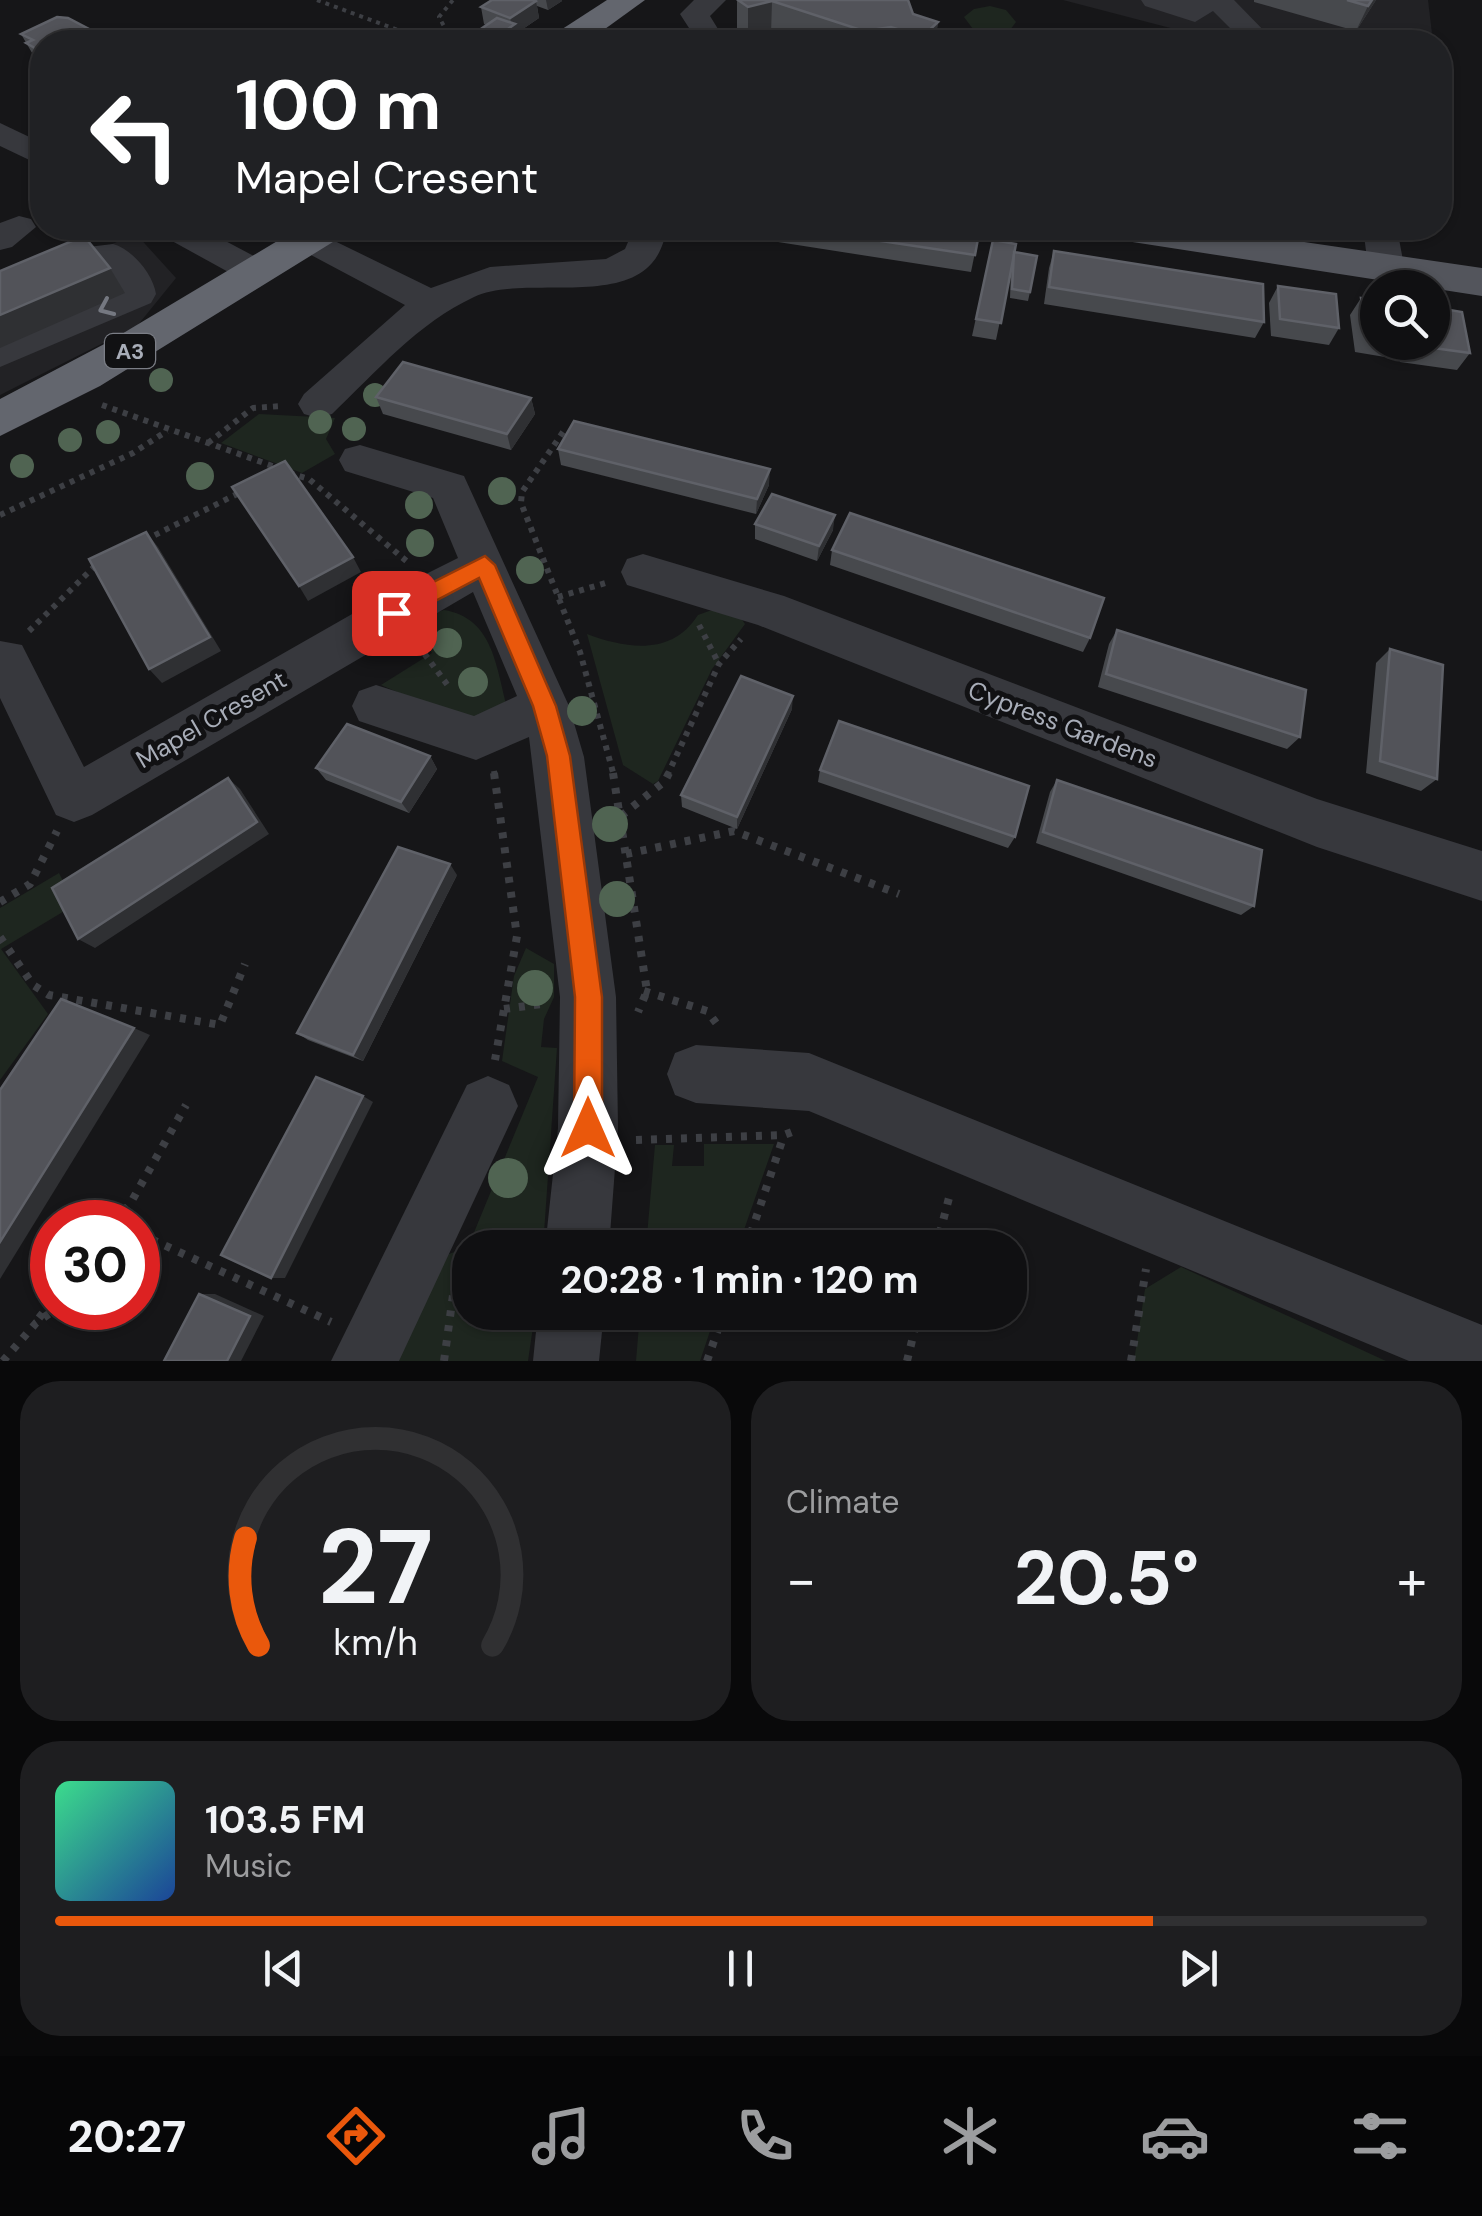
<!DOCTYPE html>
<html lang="en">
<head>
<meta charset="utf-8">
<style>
	:root { --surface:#101012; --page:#1e1e20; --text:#f1f3f6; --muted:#9c9d9f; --line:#303032; --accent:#ea580c }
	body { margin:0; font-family:"DM Sans",sans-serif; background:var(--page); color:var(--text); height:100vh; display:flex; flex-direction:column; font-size:38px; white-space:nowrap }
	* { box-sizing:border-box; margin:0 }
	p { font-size:32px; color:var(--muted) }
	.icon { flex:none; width:55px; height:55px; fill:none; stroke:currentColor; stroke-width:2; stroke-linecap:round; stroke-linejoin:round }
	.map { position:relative; height:1361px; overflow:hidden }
	.details { display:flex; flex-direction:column; gap:20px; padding:20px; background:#09090a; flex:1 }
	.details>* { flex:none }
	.guide { position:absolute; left:30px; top:30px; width:1422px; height:210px; border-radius:40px; box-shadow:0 2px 8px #0004,0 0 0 2px var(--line); background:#202124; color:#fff; overflow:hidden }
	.buttons { position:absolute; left:1360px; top:270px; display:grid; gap:20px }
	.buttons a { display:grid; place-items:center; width:90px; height:90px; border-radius:50%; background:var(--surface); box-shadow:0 2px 8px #0004,0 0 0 2px var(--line); font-size:50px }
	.speed { position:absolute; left:30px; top:1200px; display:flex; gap:20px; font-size:50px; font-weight:700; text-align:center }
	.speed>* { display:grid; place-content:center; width:130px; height:130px; border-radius:50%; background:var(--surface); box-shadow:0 2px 8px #0004,0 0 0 2px var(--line); line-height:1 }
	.speed .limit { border:15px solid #d22; background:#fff; color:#111 }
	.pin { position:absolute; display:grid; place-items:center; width:85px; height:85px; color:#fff; margin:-42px; border-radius:20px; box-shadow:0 5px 15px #0006 }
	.me { position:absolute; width:110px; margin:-55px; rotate:0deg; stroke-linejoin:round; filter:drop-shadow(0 0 8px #0008) }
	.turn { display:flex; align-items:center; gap:35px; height:210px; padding:0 40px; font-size:45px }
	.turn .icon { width:130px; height:130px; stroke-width:2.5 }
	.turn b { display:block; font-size:70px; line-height:85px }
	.big { font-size:75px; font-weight:700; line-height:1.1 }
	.details .widget { flex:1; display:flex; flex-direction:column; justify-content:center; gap:15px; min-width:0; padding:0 35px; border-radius:40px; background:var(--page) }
	.details .dial { align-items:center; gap:0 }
	.dial svg { height:260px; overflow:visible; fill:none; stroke:var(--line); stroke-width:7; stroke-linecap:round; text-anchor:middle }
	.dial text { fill:var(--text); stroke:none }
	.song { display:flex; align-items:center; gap:30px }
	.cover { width:120px; height:120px; border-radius:15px; background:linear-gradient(135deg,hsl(150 70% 55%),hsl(220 70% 35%)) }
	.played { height:10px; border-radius:5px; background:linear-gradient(90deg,var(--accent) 80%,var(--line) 80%) }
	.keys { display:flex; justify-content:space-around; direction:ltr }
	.heat { display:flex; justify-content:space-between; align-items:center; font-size:55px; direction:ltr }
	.details .tiles { flex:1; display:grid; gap:20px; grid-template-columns:1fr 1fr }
	.widget:last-child { grid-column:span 2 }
	.trip { position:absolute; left:452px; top:1230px; width:575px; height:100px; border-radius:40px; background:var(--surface); box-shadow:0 2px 8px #0004,0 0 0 2px var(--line); font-weight:700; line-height:100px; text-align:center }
	.tabs { display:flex; height:160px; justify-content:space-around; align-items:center; background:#060607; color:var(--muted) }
	.tabs .icon { width:70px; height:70px }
	.tabs .selected { color:var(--accent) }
	.tabs b { font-size:45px; color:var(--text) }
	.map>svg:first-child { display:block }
	.built { fill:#222225 }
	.green { fill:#1e261f }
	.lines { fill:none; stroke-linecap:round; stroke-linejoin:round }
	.path-far2 { stroke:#3d3f44; stroke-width:4; stroke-dasharray:4 5; stroke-linecap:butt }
	.path-far1 { stroke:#3d3f44; stroke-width:6; stroke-dasharray:5 6; stroke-linecap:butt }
	.path { stroke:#3d3f44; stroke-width:8; stroke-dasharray:6 9; stroke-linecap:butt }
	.minor { fill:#37383d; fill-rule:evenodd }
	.major { fill:#53555c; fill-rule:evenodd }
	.highway { fill:#63666e; fill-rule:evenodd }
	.tree { fill:#506452 }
	.wall { fill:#47494d }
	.shaded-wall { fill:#2f3033 }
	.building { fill:#525359; stroke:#5f6168; stroke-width:2.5 }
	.oneway { stroke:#757881 }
	.route { fill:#ea580c; stroke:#983908; stroke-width:2.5 }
	.labels { text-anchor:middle; stroke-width:10; stroke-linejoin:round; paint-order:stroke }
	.shield { fill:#111113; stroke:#7b7e86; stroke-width:2.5 }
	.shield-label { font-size:22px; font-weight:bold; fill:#a8adb8 }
	.street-label { font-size:25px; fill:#a8adb8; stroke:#111113 }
</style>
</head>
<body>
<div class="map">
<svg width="1482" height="1361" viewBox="0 0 1482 1361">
	<rect width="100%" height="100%" fill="#161618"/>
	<!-- built -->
	<g class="built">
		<polygon points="1063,0 1428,0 1433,42 1224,42"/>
		<polygon points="136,234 176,278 137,326 0,395 0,291"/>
	</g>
	<!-- green -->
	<g class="green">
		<polygon points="990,6 1006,10 1016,22 1010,30 996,33 995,42 984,42 985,32 973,29 964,17 974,9"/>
		<polygon points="259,414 335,418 326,439 335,454 302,473 221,443"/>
		<path d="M444,610C493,618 496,666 507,707L465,721L381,685L432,653L411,626L421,617Z"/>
		<path d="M709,611C722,611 738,611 745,624L712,669L658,781L653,784L623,765L587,634C627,649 672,656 698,615Z"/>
		<polygon points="59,873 69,893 66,910 1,949 48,1014 0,1080 0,908"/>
		<polygon points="526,948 554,964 554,997 544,1019 541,1047 557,1048 543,1247 470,1248 470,1312 535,1313 528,1361 393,1361 449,1254 468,1247 538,1077 502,1061 514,976"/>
		<polygon points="704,1144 774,1144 738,1247 646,1247 655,1145 674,1145 672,1166 704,1166"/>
		<polygon points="1181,1267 1386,1361 1134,1361 1145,1289"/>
		<polygon points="640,1313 716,1313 700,1361 636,1361"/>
	</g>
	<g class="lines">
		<!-- path-far2 -->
		<g class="path-far2">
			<polyline points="317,0 414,36 451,41"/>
			<polyline points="452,41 439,17 453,0"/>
		</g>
		<!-- path-far1 -->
		<g class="path-far1">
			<polyline points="102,405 278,468"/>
			<polyline points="563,432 522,492 521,503 580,652 614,776"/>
			<polyline points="208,443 253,408 282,406"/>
			<polyline points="289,473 309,479 410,564"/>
			<polyline points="0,515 133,453 167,431"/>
			<polyline points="145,540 241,492"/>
			<polyline points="558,597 609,582"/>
			<polyline points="699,625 719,664"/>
			<polyline points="29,631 98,563"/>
			<polyline points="418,645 449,687"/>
			<polyline points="494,771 495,776"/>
			<polyline points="667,776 719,664 741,639"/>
		</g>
		<!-- path -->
		<g class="path">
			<polyline points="494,773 517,936 495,1060"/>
			<polyline points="613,773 647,991 638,1012"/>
			<polyline points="621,816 665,781 669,773"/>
			<polyline points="626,854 734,831 899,894"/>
			<polyline points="0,902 30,884 57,831"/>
			<polyline points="0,937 33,985 49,995 220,1025 245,964"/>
			<polyline points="644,991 707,1011 720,1028"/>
			<polyline points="504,1009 542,1004"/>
			<polyline points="636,1140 784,1135 797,1130"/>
			<polyline points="114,1222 130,1204 186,1105"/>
			<polyline points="138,1233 331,1322"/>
			<polyline points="746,1248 784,1135"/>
			<polyline points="936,1248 951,1190"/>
			<polyline points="138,1252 155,1239"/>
			<polyline points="39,1318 52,1301"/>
			<polyline points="3,1361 36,1323 57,1308"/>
			<polyline points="444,1361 453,1295"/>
			<polyline points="707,1361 724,1312"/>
			<polyline points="907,1361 919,1312"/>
			<polyline points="1131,1361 1146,1269"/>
		</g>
		<!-- minor -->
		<g class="minor">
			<polygon points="694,0 726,0 710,16 726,42 698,42 680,14"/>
			<polygon points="1141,0 1234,0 1275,42 1244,42 1213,11 1195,22 1145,6"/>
			<polygon points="0,123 42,143 42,166 0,146"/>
			<polygon points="19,216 31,219 36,227 12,247 0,250 0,223"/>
			<polygon points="158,228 201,228 267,263 272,271 267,279 254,283 241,279 163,236"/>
			<path d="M308,228L431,288L490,267L606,259L625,249L634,228H668C664,240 661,253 652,263C616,305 522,275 474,297C418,323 376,372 332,414L318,418L304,414L298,404L304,394L405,305L296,247L290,239L296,231Z"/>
			<polygon points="1363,228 1397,228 1404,266 1399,274 1386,278 1373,274 1368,266"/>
			<path d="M113,244C132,249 153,274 156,294L151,303L0,367V339L119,288L103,267H98L0,307V281L80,248Z"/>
			<polygon points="360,445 464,476 569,706 584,757 616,997 618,1128 609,1248 545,1248 558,1128 560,997 529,737 476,760 359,721 352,706 359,691 376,685 474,716 517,696 473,592 92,815 74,822 56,815 0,698 0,641 22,645 84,767 396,589 458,558 433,498 345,471 339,460 345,449"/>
			<polygon points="643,554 784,596 1317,799 1482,851 1482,901 1317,847 758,625 627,585 621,572 627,559"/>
			<polygon points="696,1045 809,1053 1482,1325 1482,1361 1409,1361 809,1111 696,1103 675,1095 667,1074 675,1053"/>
			<polygon points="488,1076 509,1085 518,1106 399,1361 331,1361 467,1085"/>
			<polygon points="538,1312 604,1312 599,1361 533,1361"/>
		</g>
		<!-- major -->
		<polygon class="major" points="1106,228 1208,228 1482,268 1482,296 1126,241 1112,237"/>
		<!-- highway -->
		<g class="highway">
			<polygon points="607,0 645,0 587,42 548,42 553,35"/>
			<polygon points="299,228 347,228 341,237 100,386 0,436 0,399 110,341"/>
		</g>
	</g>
	<!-- trees -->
	<g class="tree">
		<circle cx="161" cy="380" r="12"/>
		<circle cx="375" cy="395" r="12"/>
		<circle cx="320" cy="422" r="12"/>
		<circle cx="354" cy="429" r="12"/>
		<circle cx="108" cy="432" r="12"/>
		<circle cx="70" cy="440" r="12"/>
		<circle cx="22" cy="466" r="12"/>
		<circle cx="200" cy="476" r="14"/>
		<circle cx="502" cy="491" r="14"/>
		<circle cx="419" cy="505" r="14"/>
		<circle cx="420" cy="543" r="14"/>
		<circle cx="530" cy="570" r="14"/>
		<circle cx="447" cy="643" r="15"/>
		<circle cx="473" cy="682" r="15"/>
		<circle cx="582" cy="711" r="15"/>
		<circle cx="610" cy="824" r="18"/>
		<circle cx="617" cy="899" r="18"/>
		<circle cx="535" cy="988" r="18"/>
		<circle cx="508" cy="1178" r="20"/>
	</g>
	<!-- wall -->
	<g class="wall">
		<polygon points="492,0 562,0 562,1 548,10 537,6 539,18 517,33 518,41 516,42 477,42 475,33 486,25 484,24 481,7"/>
		<polygon points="737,0 908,0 913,14 938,22 935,42 799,42 771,33 748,39 737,31"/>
		<polygon points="1254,0 1376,0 1356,31 1254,2"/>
		<polygon points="21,34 106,38 108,42 42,42 42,70"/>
		<polygon points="700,228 980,228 971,272 700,230"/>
		<polygon points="993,240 1014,253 1030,292 1028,301 1010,298 1011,269 996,340 972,336"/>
		<polygon points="1054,251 1264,322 1255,338 1044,304 1049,268"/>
		<polygon points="1278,286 1339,328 1329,345 1271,336 1269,303"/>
		<polygon points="1361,298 1378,300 1378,342 1432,342 1470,353 1457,370 1400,362 1398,348 1391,358 1355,352 1350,315"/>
		<polygon points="376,397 531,398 535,414 511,450 383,414"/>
		<polygon points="558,449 769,485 756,514 561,465"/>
		<polygon points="755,524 833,530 817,561 755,539"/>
		<polygon points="832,550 1090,638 1083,652 830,565"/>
		<polygon points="1117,630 1300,737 1287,749 1098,687 1109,644"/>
		<polygon points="1390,649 1437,779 1421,791 1366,773 1376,663"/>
		<polygon points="792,709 737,829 682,807 681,795"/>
		<polygon points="430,756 437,769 409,813 326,780 316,768"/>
		<polygon points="820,770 1015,837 1008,848 818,782"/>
		<polygon points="1057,780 1254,906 1241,915 1036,843 1050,792"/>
		<polygon points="457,875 363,1061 308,1040 297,1033"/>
	</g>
	<!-- shaded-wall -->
	<g class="shaded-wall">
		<polygon points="546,0 562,0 562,1 548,10"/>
		<polygon points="1372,0 1376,0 1356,31 1368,6"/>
		<polygon points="536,1 539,18 517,33 518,41 493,42 492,40 512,26 510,18"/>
		<polygon points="772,1 771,33 748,39 748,7"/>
		<polygon points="938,22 935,42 921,42 922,37"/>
		<polygon points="891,27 890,42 863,42 864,31"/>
		<polygon points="110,268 125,293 0,348 0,315"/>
		<polygon points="531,398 535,414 511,450 507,434"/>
		<polygon points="770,469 769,485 756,514 757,499"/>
		<polygon points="835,515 833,530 817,561 819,546"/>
		<polygon points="146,532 158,547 221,651 162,683 149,669"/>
		<polygon points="353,557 361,572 308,601 299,586"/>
		<polygon points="793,696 792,709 737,829 737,817"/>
		<polygon points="430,756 437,769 409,813 401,802"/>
		<polygon points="228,778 240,789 269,834 95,948 78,939"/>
		<polygon points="450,864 457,875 363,1061 353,1055"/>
		<polygon points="134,1028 150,1035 0,1279 0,1242"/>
		<polygon points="363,1096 373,1102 285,1278 271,1278"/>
		<polygon points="199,1294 215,1294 264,1316 241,1361 227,1361"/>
	</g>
	<!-- building -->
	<g class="building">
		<polygon points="492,0 535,0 536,1 510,18 481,7"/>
		<polygon points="738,0 908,0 913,14 938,22 922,37 891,27 864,31 772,1 748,7"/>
		<polygon points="1347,0 1372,0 1368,6"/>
		<polygon points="57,17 68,18 106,38 102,41 105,42 42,42 42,52 26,43 33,40 21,34"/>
		<polygon points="497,18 515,24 492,40 475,33"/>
		<polygon points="154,36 158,42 131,42"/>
		<polygon points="794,228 980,228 975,255"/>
		<polygon points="84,236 110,268 0,315 0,271"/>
		<polygon points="993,240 1016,244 1001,323 976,319"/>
		<polygon points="1054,251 1263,284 1264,322 1049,287"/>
		<polygon points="1014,252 1037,256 1030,292 1012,289"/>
		<polygon points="1278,286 1336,294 1339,328 1280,319"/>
		<polygon points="1361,298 1378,300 1378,337 1366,336"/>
		<polygon points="1432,307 1462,312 1470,353 1412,345 1411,342 1432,342"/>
		<polygon points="403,362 531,398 507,434 376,397"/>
		<polygon points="574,421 770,469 757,499 558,449"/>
		<polygon points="285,461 353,557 299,586 232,487"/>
		<polygon points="772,494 835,515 819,546 755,524"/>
		<polygon points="850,513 1104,598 1090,638 832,550"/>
		<polygon points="146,532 210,637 149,669 89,559"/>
		<polygon points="1117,630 1306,690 1300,737 1106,674"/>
		<polygon points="1390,649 1443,665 1437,779 1380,761"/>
		<polygon points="741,676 793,696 737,817 681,795"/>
		<polygon points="839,721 1029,786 1015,837 820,770"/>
		<polygon points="347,724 430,756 401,802 316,768"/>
		<polygon points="228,778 257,822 78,939 52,888"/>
		<polygon points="1057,780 1262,850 1254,906 1043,832"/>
		<polygon points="398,847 450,864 353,1055 297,1033"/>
		<polygon points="61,999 134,1028 0,1242 0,1090"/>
		<polygon points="316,1077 363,1096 271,1278 221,1255"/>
		<polygon points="199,1294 250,1316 227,1361 164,1361"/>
	</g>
	<!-- one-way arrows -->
	<defs><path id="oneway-chevron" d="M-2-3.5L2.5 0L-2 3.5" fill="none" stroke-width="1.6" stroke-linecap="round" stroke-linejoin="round" transform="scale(2.5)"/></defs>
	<use class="oneway" href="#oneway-chevron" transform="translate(106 308) rotate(156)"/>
	<!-- route -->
	<polygon class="route" points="485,556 495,565 556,706 570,756 602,997 602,1128 598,1138 588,1142 578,1138 574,1128 575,997 547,756 533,706 479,578 401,619 394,622 383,613 386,606"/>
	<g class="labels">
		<!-- shield labels -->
		<rect class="shield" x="105" y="334" width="50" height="34" rx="8"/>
		<g class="shield-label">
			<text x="130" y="359">A3</text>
		</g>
		<!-- street labels -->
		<g class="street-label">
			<text transform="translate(211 719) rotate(-30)" y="9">Mapel Cresent</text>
			<text transform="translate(1063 724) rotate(21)" y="9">Cypress Gardens</text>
		</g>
	</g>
</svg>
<div class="buttons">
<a><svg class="icon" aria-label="search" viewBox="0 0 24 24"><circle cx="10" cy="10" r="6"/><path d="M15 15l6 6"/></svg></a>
</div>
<div class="speed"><div class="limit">30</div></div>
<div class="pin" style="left:394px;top:613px;background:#d93025"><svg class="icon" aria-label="arrive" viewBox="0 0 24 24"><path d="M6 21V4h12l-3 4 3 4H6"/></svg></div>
<svg class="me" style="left:588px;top:1128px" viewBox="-20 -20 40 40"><path d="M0-17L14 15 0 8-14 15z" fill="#ea580c" stroke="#fff" stroke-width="4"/></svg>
<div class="trip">20:28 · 1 min · 120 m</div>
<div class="guide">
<div class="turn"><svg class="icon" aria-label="left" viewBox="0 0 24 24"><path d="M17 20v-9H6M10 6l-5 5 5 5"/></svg><div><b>100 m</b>Mapel Cresent</div></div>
</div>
</div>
<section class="details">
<div class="tiles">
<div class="widget dial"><svg viewBox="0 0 100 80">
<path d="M14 69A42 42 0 1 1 86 69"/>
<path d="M14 69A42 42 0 0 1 10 36" stroke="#ea580c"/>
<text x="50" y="56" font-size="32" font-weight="700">27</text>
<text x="50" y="72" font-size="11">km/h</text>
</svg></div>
<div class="widget"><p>Climate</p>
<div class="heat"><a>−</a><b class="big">20.5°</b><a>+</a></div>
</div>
<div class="widget">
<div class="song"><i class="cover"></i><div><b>103.5 FM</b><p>Music</p></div></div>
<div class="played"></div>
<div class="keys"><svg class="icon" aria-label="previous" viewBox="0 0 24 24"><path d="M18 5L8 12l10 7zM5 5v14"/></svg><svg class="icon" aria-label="pause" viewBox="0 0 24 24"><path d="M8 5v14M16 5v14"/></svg><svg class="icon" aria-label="next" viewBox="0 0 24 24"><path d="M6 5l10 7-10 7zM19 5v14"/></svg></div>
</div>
</div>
</section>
<nav class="tabs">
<b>20:27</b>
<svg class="icon selected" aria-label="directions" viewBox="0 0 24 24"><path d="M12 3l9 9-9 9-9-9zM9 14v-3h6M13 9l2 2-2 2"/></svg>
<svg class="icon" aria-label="music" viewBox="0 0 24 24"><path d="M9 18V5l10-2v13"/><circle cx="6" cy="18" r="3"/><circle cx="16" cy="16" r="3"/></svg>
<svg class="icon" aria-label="phone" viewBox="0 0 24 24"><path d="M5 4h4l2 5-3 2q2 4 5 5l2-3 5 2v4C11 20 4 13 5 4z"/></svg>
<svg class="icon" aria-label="climate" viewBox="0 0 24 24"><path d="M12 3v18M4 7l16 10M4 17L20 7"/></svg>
<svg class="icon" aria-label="car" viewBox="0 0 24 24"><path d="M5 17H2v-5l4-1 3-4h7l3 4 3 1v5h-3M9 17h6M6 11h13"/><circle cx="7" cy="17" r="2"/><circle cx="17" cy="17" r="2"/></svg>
<svg class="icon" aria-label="filters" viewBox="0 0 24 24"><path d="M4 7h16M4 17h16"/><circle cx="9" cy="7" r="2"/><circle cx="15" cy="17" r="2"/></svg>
</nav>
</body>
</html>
